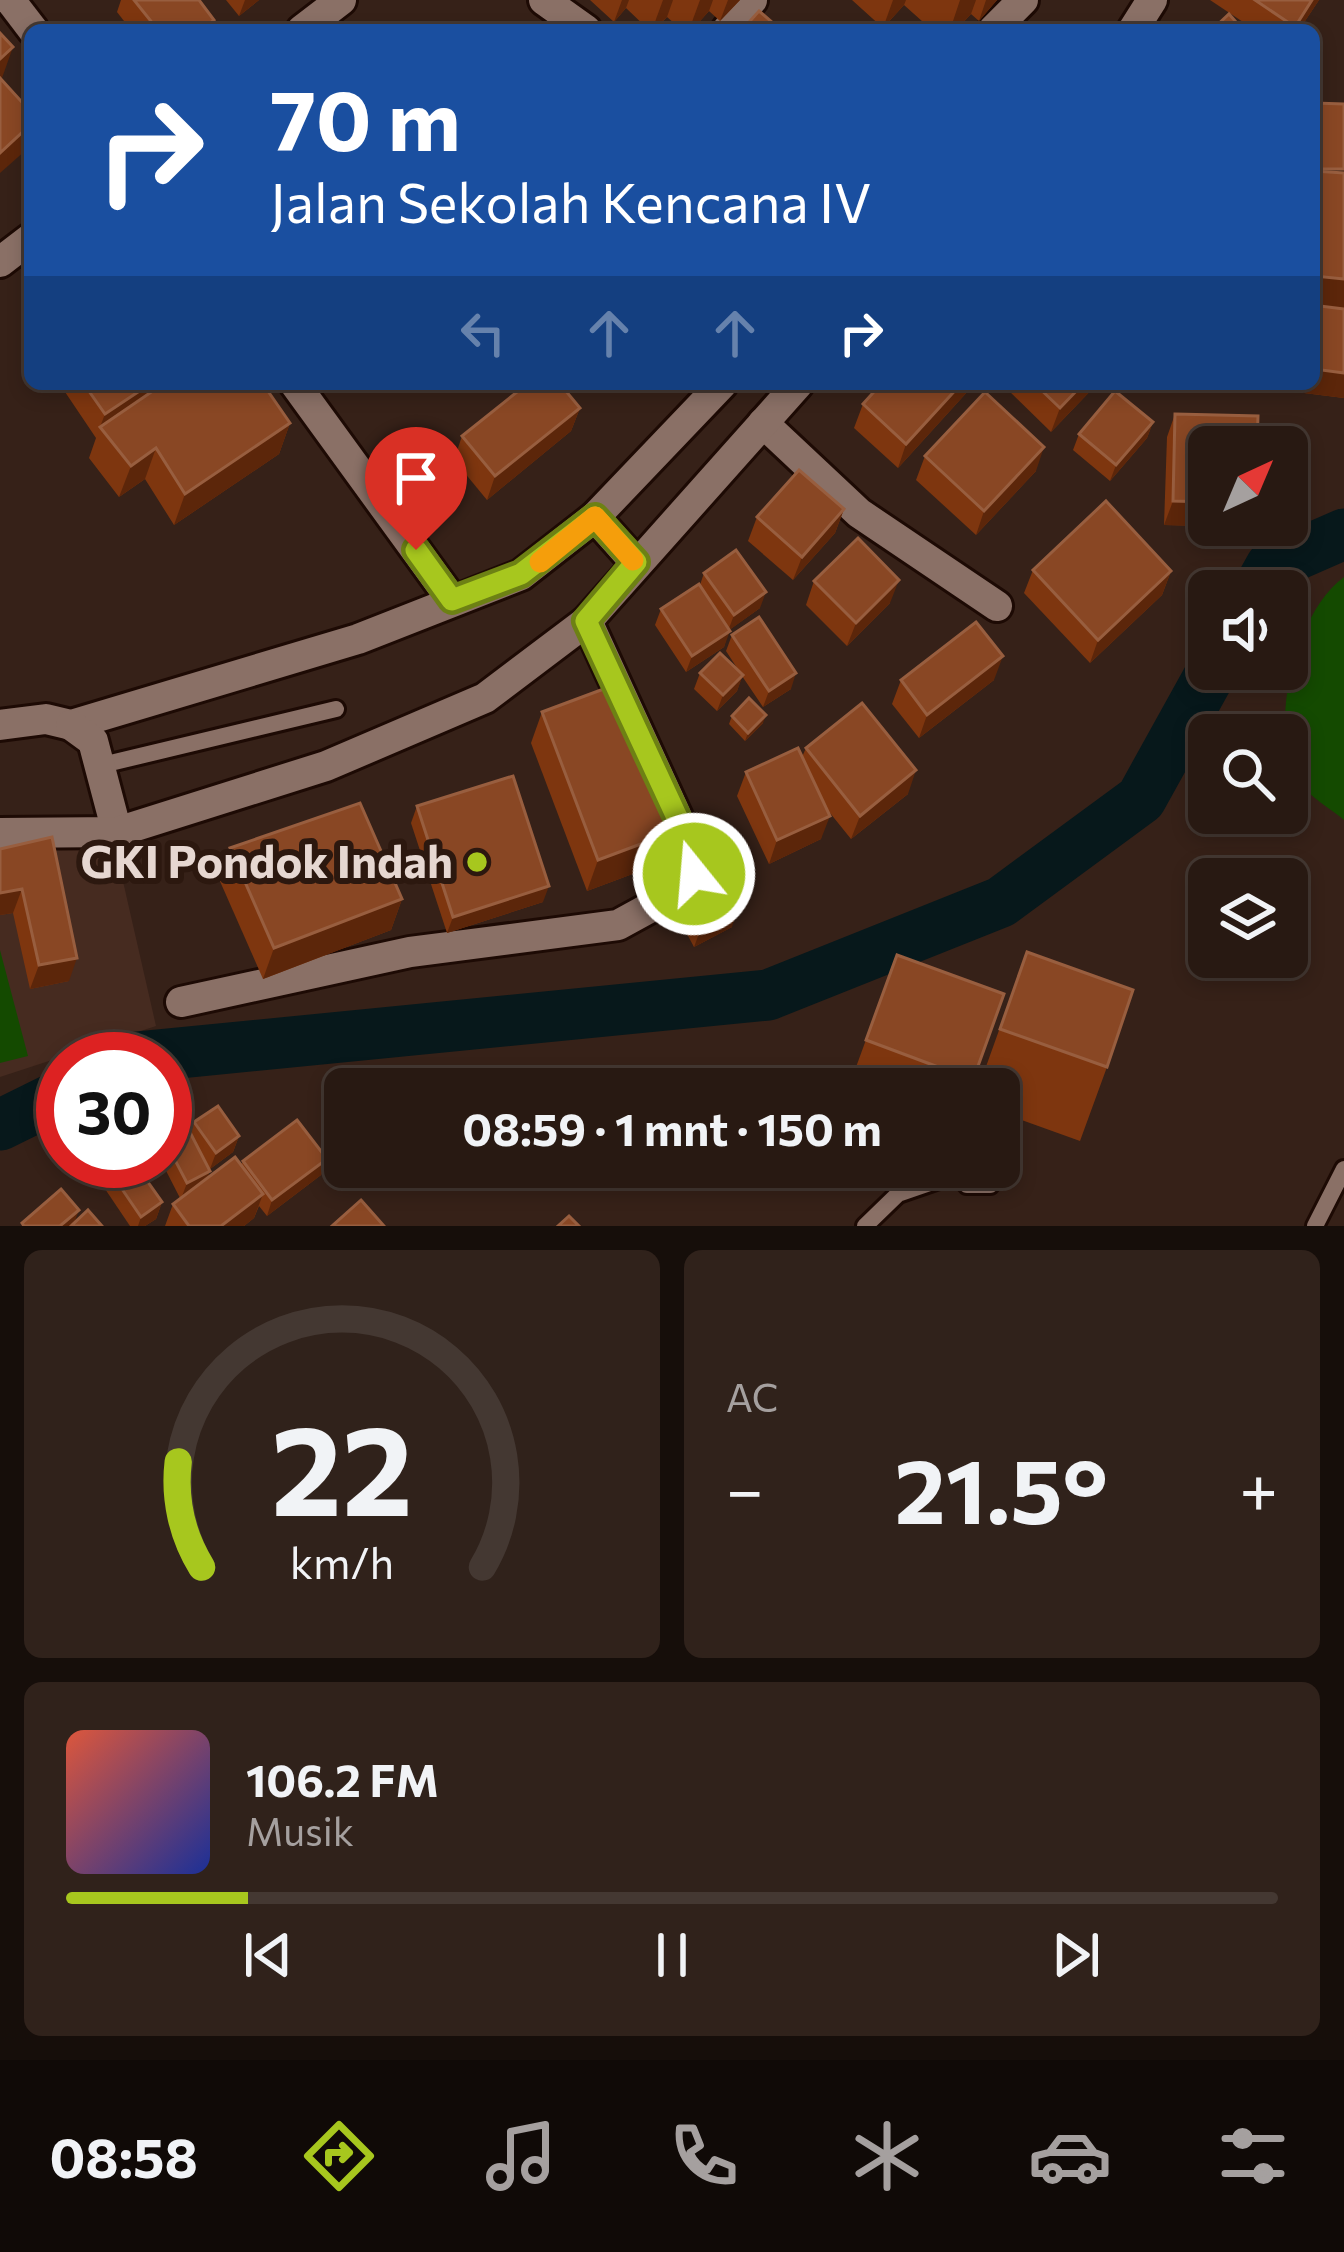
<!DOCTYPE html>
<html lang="id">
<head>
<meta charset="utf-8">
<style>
	:root { --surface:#281912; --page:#30221b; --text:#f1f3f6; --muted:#a5a09f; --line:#443832; --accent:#a7c71e }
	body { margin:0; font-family:Commissioner,sans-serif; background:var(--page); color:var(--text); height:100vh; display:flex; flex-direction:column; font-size:45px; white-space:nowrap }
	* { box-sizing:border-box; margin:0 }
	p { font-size:39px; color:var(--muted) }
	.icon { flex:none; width:66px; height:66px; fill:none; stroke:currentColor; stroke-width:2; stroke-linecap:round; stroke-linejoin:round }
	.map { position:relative; height:1226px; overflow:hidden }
	.sheet { display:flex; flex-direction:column; gap:24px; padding:24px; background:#160e0a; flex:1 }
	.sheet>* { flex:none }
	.banner { position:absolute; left:24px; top:24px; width:1296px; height:366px; border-radius:18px; box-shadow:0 6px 18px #0003,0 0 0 3px var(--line); background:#1a4fa0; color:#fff; overflow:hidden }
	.needle { width:78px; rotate:44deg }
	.fabs { position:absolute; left:1188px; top:426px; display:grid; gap:24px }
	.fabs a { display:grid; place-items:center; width:120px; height:120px; border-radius:18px; background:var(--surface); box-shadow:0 6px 18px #0003,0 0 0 3px var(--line); font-size:60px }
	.speed { position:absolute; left:36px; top:1032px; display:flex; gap:24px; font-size:60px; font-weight:700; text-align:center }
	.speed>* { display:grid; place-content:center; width:156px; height:156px; border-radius:50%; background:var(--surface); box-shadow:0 6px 18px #0003,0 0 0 3px var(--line); line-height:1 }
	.speed .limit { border:18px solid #d22; background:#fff; color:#111 }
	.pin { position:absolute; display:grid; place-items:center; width:102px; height:102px; color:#fff; margin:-123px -51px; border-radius:50% 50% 50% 0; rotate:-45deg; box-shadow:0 0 12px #0007 }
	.pin .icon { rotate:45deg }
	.me { position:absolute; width:132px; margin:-66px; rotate:343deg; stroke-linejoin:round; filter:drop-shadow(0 0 9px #0008) }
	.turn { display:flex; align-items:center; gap:42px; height:252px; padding:0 48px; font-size:54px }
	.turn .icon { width:156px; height:156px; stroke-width:2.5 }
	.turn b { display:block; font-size:84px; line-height:102px }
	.lanes { display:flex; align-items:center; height:114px; padding:0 48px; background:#0003; justify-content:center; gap:60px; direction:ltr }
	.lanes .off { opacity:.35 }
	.big { font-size:90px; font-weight:700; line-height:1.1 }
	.sheet .card { flex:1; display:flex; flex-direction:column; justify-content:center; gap:18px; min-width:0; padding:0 42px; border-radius:18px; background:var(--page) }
	.sheet .dial { align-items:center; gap:0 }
	.dial svg { height:312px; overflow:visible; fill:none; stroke:var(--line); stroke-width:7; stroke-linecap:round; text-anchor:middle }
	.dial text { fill:var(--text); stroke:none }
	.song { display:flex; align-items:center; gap:36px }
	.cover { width:144px; height:144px; border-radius:18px; background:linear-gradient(135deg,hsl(10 70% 55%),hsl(230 70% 35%)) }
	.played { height:12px; border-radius:6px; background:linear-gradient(90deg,var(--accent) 15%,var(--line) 15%) }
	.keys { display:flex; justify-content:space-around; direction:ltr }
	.heat { display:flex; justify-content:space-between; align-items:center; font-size:66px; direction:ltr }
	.sheet .tiles { flex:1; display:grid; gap:24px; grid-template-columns:1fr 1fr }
	.card:last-child { grid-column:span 2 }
	.trip { position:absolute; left:324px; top:1068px; width:696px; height:120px; border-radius:18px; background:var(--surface); box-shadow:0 6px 18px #0003,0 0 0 3px var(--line); font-weight:700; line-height:120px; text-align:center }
	.dock { display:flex; height:192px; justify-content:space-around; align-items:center; background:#100a07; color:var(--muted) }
	.dock .icon { width:84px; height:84px }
	.dock .selected { color:var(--accent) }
	.dock b { font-size:54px; color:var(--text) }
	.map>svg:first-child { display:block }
	.built { fill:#462b20 }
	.green { fill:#144a00 }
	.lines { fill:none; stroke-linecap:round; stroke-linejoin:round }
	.river { stroke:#07181b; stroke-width:51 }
	.service-casing { stroke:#1d0a04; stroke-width:22 }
	.minor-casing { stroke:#1d0a04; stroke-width:36 }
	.service { stroke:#8a7066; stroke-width:16 }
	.minor { stroke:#8a7066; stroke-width:30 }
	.wall { fill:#7e360f }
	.shaded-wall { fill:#5c260a }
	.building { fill:#894724; stroke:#985e3f; stroke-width:3 }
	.route-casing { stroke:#6d8114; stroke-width:30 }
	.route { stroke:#a7c71e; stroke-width:21 }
	.slow { stroke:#f59e0b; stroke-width:21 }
	.poi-dot { fill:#a7c71e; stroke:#2c180f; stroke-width:4.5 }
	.labels { text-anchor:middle; stroke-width:12; stroke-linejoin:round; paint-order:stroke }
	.poi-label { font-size:45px; font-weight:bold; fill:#e6d7d1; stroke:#2c180f; text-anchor:end }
</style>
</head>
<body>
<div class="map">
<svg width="1344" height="1226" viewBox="0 0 1344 1226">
	<rect width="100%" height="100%" fill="#362118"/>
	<!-- built -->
	<polygon class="built" points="114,842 156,1026 0,1077 0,844"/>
	<!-- green -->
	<g class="green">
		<path d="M1344,577V820C1331,809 1310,797 1300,783C1266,732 1294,613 1344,577Z"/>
		<polygon points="0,950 28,1056 0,1063"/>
	</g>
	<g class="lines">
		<!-- river -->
		<g class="river">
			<polyline points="1257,591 1271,566 1344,534"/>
			<polyline points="118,1059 768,995 1001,902 1141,799 1213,669"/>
			<polyline points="0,1125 63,1094"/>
		</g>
		<!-- service casing -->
		<g class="service-casing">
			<g id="service">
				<polyline points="102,765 336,709"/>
				<polyline points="954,1167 967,1185 990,1185 1003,1167 999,1150"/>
				<polyline points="865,1226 898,1194 956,1174"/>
				<polyline points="1315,1226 1344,1169"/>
			</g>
		</g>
		<!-- minor casing -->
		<g class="minor-casing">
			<g id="minor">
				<polyline points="10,0 33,30"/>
				<polyline points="544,0 586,30"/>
				<polyline points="302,30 341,0"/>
				<polyline points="727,30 752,0"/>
				<polyline points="993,30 1023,0"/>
				<polyline points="1133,30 1152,0"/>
				<polyline points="0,262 30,239"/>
				<polyline points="295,384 452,600"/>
				<polyline points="763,423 859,513 997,606"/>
				<polyline points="595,517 636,563"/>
				<polyline points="0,725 46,719 71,725 358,639 521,575 595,517 722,384"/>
				<polyline points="71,725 93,741 117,832"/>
				<polyline points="0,833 117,832 326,766 485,698 587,621 798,384"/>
				<polyline points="181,1002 410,952 618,925 682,890 694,875 694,854 587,621"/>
			</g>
		</g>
		<!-- service -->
		<use href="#service" class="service"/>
		<!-- minor -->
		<use href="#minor" class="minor"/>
	</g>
	<!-- wall -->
	<g class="wall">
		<polygon points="121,0 199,0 214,20 211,30 131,30 117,12"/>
		<polygon points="226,0 259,0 239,16"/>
		<polygon points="590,0 740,0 720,21 709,11 692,30 682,30 667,17 654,30 649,30 626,8 614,22"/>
		<polygon points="852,0 997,0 979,21 971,14 956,30 932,30 904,5 883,28"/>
		<polygon points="1210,0 1319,0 1299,30 1255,30"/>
		<polygon points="1314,103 1344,398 1304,393 1305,384 1314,384 1314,323 1319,308 1314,308"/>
		<polygon points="62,384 263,384 290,423 279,454 174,525 145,479 119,497 89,458 96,438 61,386"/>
		<polygon points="881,384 971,384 968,391 898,468 854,428 863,404"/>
		<polygon points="1004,384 1097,384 1051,432 1004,386"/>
		<polygon points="580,408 571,431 487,500 454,460 462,436"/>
		<polygon points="1175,414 1247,527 1164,525 1167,437"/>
		<polygon points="1153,422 1147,438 1110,481 1073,450 1079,434"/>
		<polygon points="925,456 1036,471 976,535 916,480"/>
		<polygon points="844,509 835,533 793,580 748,541 757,517"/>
		<polygon points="1033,570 1171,571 1162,595 1090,663 1024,593"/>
		<polygon points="704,573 760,608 729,630 724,647 686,672 655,625 661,609 700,585"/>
		<polygon points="814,581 890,603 847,646 806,605"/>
		<polygon points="732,635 791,689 763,707 742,676 737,691 717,711 694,689 700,673 739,671 726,651"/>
		<polygon points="901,680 994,680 919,738 892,704"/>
		<polygon points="542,712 662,863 587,891 531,743"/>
		<polygon points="732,716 763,723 745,741 729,724"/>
		<polygon points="806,748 908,794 851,839 826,808 821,839 769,864 737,796 746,772 802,757"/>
		<polygon points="417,806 543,902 447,933 411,823"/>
		<polygon points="230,848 402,899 391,930 263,979 219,879"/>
		<polygon points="0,849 69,981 30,989 13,913 0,915"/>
		<polygon points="679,891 732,927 694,947 673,908"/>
		<polygon points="1027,952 1107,1067 1080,1141 999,1112 999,1089 978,1089"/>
		<polygon points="897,955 1004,994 969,1089 848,1089"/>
		<polygon points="165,1116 190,1132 194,1122 239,1136 233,1152 210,1169 207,1178 241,1166 243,1161 327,1159 321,1175 267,1216 259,1206 254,1218 244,1226 165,1226 173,1204 180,1198 161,1161 165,1161"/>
		<polygon points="103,1161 162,1202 156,1219 145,1226 130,1226 97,1177"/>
	</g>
	<!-- shaded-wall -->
	<g class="shaded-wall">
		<polygon points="245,0 259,0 239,16"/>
		<polygon points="622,0 629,0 626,8 614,22"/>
		<polygon points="663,0 673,0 667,17 652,30"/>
		<polygon points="700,0 713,0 709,11 692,30 689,30"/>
		<polygon points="728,0 740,0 720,21"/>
		<polygon points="893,0 906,0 904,5 883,28"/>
		<polygon points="960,0 976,0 971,14 956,30 950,30"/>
		<polygon points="986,0 997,0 979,21"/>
		<polygon points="1312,0 1319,0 1299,30 1293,30"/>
		<polygon points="13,47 2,78 0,80 0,59"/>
		<polygon points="30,125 30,139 26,150 0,173 0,153"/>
		<polygon points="1314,276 1344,279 1344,310 1314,308"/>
		<polygon points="1314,369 1344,373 1344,398 1304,393 1308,384 1314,384"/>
		<polygon points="150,384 176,384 100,427 105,414"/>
		<polygon points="961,384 971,384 968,391 898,468 906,444"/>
		<polygon points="1083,384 1097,384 1051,432 1060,408"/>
		<polygon points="580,408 571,431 487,500 495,476"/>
		<polygon points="1153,422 1147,438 1110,481 1116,465"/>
		<polygon points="290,423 279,454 174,525 185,494"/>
		<polygon points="1044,447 1036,471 976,535 984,511"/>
		<polygon points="156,448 145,479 119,497 131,466"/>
		<polygon points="1173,501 1209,502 1209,525 1248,525 1247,527 1164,525"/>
		<polygon points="844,509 835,533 793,580 802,557"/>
		<polygon points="1171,571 1162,595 1090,663 1098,640"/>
		<polygon points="899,580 890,603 847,646 856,623"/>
		<polygon points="766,592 760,608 728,631 734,615"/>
		<polygon points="730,631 724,647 686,672 692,656"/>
		<polygon points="1003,656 994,680 919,738 927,715"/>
		<polygon points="796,673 791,689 763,707 769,691"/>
		<polygon points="743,675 737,691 717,711 723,695"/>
		<polygon points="766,715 763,723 745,741 748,733"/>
		<polygon points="916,770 908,794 851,839 860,816"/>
		<polygon points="830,816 821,839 769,864 777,840"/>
		<polygon points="673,832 662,863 587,891 598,860"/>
		<polygon points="549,886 543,902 447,933 453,917"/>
		<polygon points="22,889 13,913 0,915 0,893"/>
		<polygon points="402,899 391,930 263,979 274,948"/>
		<polygon points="737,911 732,927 694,947 700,931"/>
		<polygon points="77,958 69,981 30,989 39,965"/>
		<polygon points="239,1136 233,1152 210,1169 216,1153"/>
		<polygon points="327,1159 321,1175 267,1216 272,1200"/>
		<polygon points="210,1171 204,1187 181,1199 187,1183"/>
		<polygon points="263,1194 254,1218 244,1226 221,1226"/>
		<polygon points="162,1202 156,1219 145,1226 138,1226 141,1217"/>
		<polygon points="79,1210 73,1226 60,1226"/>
	</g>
	<!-- building -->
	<g class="building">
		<polygon points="134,0 199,0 214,20 201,30 158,30"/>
		<polygon points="1255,0 1312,0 1295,27"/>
		<polygon points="759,11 781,30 742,30"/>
		<polygon points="1229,14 1243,30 1212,30"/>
		<polygon points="0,33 13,47 0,59"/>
		<polygon points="0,78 30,111 30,125 0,153"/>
		<polygon points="1314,103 1344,104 1344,169 1314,169"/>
		<polygon points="1314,171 1344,173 1344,279 1314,276"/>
		<polygon points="1320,306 1344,309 1344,373 1314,369"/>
		<polygon points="84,384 150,384 105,414"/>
		<polygon points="163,384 263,384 290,423 185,494 156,448 131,466 100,427"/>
		<polygon points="527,384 560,384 580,408 495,476 462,436"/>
		<polygon points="881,384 961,384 906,444 863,404"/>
		<polygon points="1035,384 1083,384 1060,408"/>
		<polygon points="1115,391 1153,422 1116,465 1079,434"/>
		<polygon points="985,392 1044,447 984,511 925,456"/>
		<polygon points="1175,414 1258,416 1257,447 1209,447 1209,502 1173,501"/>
		<polygon points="799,470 844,509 802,557 757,517"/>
		<polygon points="1106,501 1171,571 1098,640 1033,570"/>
		<polygon points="858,538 899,580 856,623 814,581"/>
		<polygon points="736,550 766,592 734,615 704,573"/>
		<polygon points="699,584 730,631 692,656 661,609"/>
		<polygon points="759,617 796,673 769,691 732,635"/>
		<polygon points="976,622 1003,656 927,715 901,680"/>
		<polygon points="720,653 743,675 723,695 700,673"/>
		<polygon points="617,684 673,832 598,860 542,712"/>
		<polygon points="749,698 766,715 748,733 732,716"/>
		<polygon points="862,703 916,770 860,816 806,748"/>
		<polygon points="798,748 830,816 777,840 746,772"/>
		<polygon points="513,776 549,886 453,917 417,806"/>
		<polygon points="360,803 402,899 274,948 230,848"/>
		<polygon points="52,837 77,958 39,965 22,889 0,893 0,849"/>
		<polygon points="716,871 737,911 700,931 679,891"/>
		<polygon points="1027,952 1133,990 1107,1067 1000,1029"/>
		<polygon points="897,955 1004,994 973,1080 866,1040"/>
		<polygon points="218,1106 239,1136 216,1153 194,1122"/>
		<polygon points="178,1109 210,1171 187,1183 165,1141 165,1116"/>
		<polygon points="297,1120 327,1159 272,1200 243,1161"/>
		<polygon points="235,1157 263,1194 221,1226 189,1226 173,1204"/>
		<polygon points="103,1161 133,1161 162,1202 141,1217"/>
		<polygon points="61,1189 79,1210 60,1226 24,1226 22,1223"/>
		<polygon points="361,1200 384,1226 332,1226"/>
		<polygon points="88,1210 102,1226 71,1226"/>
		<polygon points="569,1216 579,1226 558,1226"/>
	</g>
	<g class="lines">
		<!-- route casing -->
		<g class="route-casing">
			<polyline id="route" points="416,550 452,600 521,574 595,517 636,562 586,621 694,854 694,874"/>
		</g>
		<!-- route -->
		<use href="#route" class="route"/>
		<!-- slow -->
		<polyline class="slow" points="540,562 595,517 633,560"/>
	</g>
	<!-- markers -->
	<circle class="poi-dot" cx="477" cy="862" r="12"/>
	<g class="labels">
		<!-- poi labels -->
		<g class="poi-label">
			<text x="453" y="878">GKI Pondok Indah</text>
		</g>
	</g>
</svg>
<div class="fabs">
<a><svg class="needle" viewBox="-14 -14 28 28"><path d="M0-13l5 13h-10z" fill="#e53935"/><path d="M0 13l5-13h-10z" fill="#a5a09f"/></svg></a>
<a><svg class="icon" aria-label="sound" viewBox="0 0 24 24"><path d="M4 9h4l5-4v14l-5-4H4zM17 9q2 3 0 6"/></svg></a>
<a><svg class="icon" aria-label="search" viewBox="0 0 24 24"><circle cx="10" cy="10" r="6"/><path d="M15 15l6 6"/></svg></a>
<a><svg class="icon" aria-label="layers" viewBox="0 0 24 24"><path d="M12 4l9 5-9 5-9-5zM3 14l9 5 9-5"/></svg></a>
</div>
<div class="speed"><div class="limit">30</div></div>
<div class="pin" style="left:416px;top:550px;background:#d93025"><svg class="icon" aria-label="arrive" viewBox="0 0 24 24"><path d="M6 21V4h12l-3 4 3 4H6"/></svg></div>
<svg class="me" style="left:694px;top:874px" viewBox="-20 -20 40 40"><circle r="17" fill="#a7c71e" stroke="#fff" stroke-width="3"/><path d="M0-11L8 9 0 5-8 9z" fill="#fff"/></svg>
<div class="trip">08:59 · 1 mnt · 150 m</div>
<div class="banner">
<div class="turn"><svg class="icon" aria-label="right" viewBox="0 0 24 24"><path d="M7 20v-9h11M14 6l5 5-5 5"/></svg><div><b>70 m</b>Jalan Sekolah Kencana IV</div></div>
<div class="lanes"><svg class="icon off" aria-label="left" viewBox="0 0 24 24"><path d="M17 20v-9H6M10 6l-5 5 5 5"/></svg><svg class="icon off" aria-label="ahead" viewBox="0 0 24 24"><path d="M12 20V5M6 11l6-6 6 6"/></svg><svg class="icon off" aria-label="ahead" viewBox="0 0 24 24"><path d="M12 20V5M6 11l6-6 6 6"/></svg><svg class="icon" aria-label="right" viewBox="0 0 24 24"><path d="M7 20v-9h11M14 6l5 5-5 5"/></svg></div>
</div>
</div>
<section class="sheet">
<div class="tiles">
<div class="card dial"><svg viewBox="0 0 100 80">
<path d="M14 69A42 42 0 1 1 86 69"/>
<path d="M14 69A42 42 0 0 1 8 42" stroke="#a7c71e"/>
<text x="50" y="56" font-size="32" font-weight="700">22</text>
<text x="50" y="72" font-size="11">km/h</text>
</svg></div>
<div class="card"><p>AC</p>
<div class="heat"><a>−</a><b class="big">21.5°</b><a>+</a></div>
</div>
<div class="card">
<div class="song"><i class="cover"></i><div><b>106.2 FM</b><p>Musik</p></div></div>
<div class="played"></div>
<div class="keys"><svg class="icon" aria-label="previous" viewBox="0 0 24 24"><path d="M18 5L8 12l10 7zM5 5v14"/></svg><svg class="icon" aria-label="pause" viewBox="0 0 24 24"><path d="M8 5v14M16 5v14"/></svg><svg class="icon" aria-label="next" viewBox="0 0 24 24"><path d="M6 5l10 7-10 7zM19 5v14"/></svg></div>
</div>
</div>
</section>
<nav class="dock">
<b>08:58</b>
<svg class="icon selected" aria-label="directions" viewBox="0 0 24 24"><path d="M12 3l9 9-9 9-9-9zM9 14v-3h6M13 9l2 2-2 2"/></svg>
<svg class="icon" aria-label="music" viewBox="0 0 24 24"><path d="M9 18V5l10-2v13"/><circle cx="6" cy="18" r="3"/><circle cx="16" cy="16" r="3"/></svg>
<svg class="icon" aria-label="phone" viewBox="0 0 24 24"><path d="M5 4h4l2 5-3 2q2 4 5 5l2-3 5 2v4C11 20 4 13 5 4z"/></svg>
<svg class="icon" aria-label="climate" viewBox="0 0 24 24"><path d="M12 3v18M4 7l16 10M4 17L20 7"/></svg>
<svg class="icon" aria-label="car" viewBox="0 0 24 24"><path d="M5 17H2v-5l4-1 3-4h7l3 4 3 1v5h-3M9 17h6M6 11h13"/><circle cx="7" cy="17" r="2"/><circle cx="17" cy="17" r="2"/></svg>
<svg class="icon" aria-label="filters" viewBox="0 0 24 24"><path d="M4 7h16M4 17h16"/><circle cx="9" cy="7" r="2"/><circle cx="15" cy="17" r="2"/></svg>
</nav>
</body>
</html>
